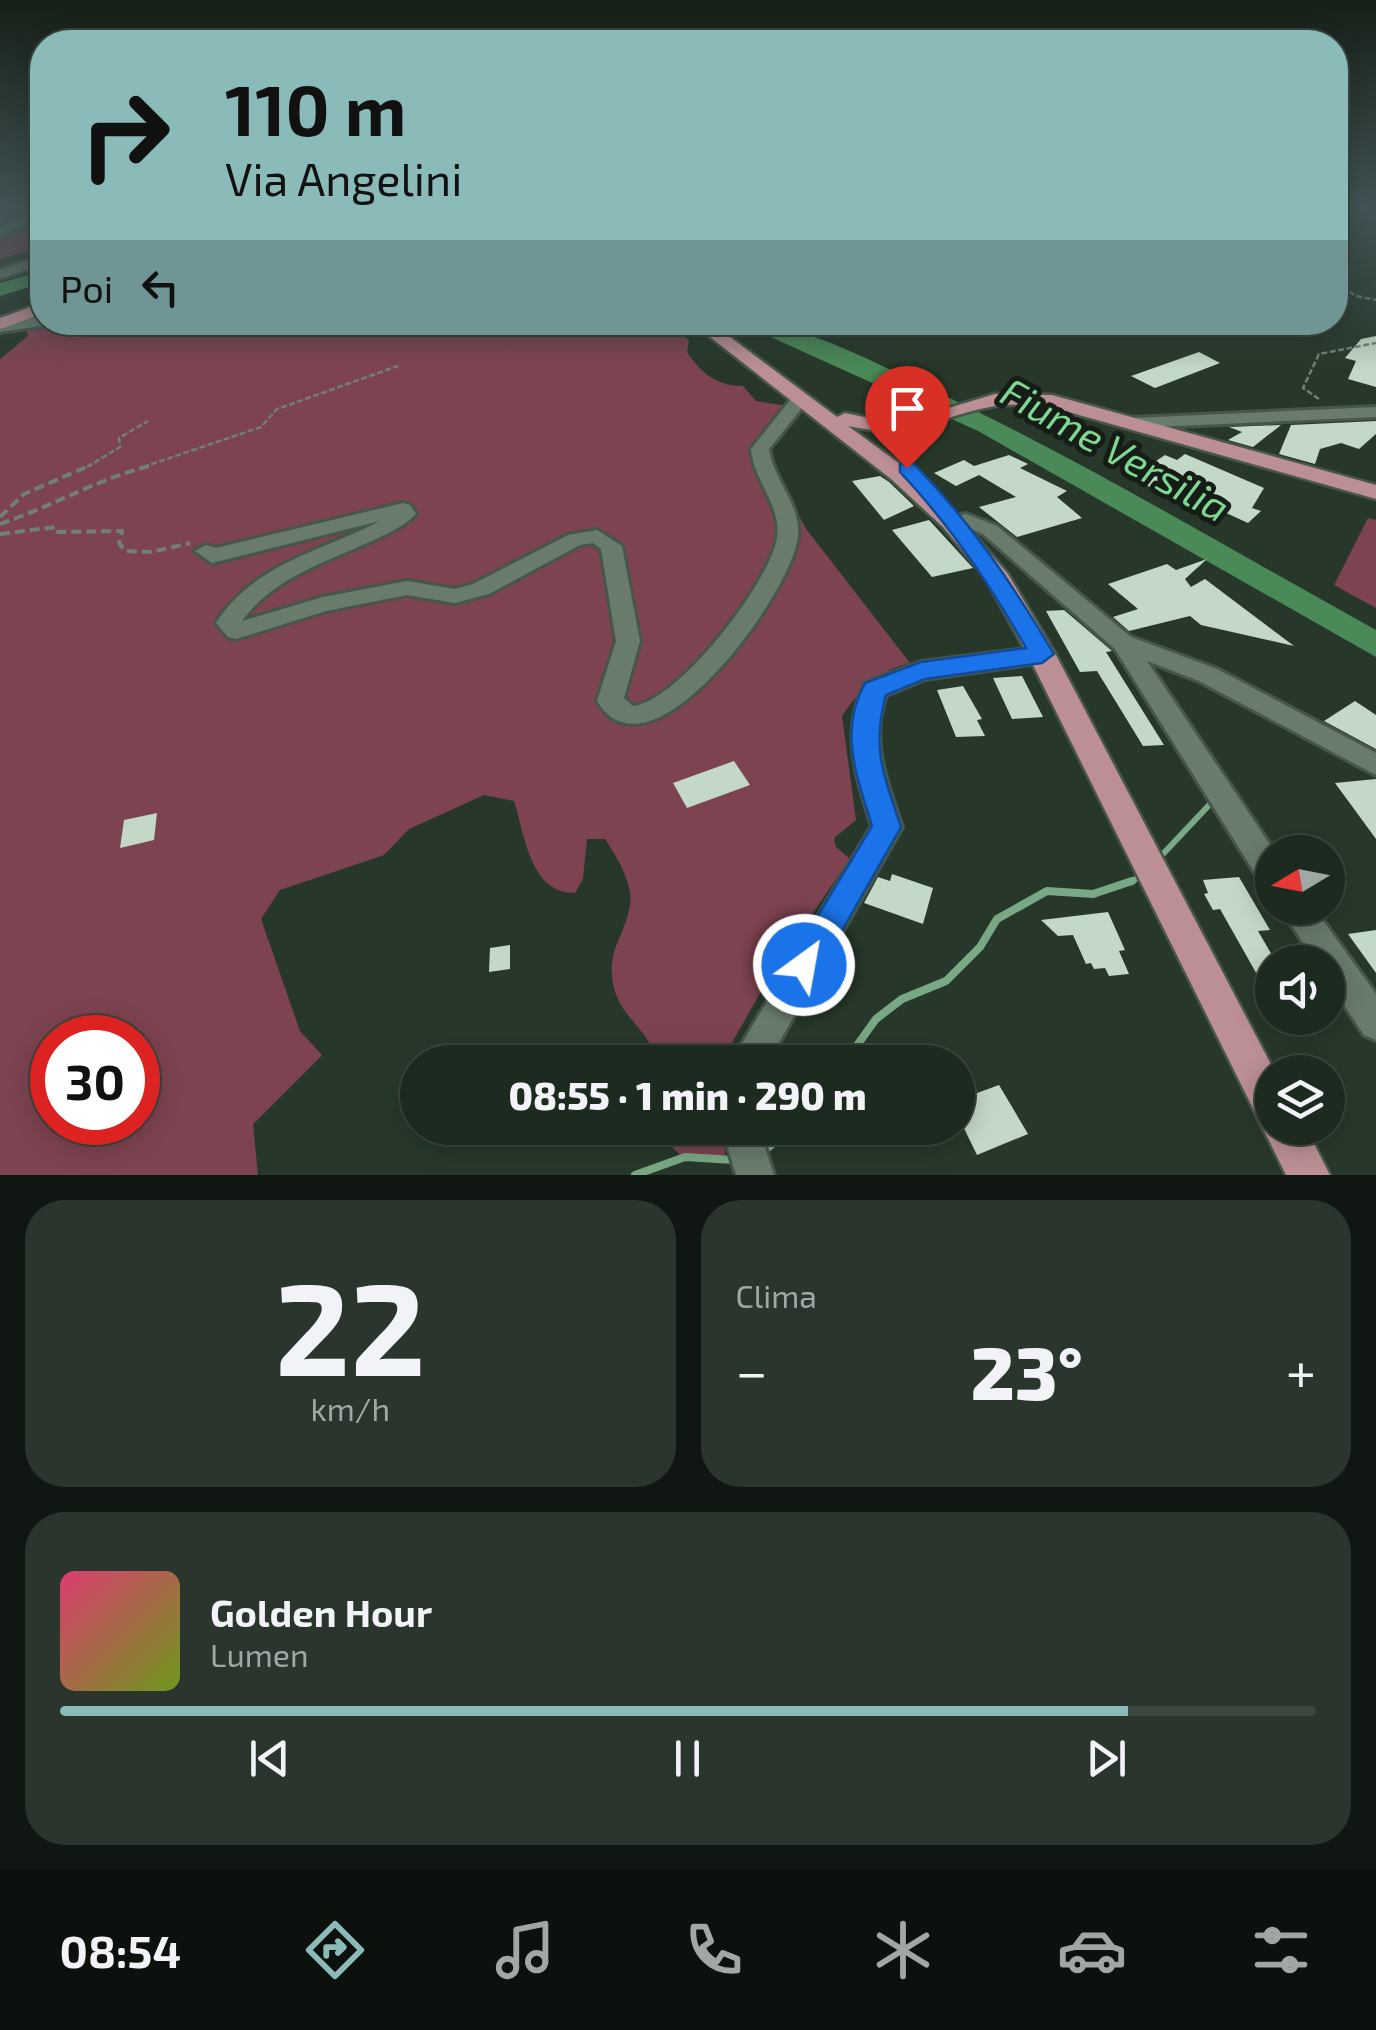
<!DOCTYPE html>
<html lang="it">
<head>
<meta charset="utf-8">
<style>
	:root { --surface:#1d2a20; --page:#2a362d; --text:#f1f3f6; --muted:#a0a7a5; --line:#3b463e; --accent:#8bbbb9 }
	body { margin:0; font-family:"Exo 2",sans-serif; background:var(--page); color:var(--text); height:100vh; display:flex; flex-direction:column; font-size:38px; white-space:nowrap }
	* { box-sizing:border-box; margin:0 }
	p { font-size:32px; color:var(--muted) }
	.icon { flex:none; width:55px; height:55px; fill:none; stroke:currentColor; stroke-width:2; stroke-linecap:round; stroke-linejoin:round }
	.map { position:relative; height:1175px; overflow:hidden }
	.drawer { display:flex; flex-direction:column; gap:25px; padding:25px; background:#101712; flex:1 }
	.drawer>* { flex:none }
	.guide { position:absolute; left:30px; top:30px; width:1318px; height:305px; border-radius:40px; box-shadow:0 5px 25px #0003,0 0 0 2px var(--line); background:#8bbbb9; color:#111; overflow:hidden }
	.needle { width:65px; rotate:260deg }
	.fabs { position:absolute; left:1255px; top:835px; display:grid; gap:20px }
	.fabs a { display:grid; place-items:center; width:90px; height:90px; border-radius:50%; background:var(--surface); box-shadow:0 5px 25px #0003,0 0 0 2px var(--line); font-size:50px }
	.speed { position:absolute; left:30px; top:1015px; display:flex; gap:20px; font-size:50px; font-weight:700; text-align:center }
	.speed>* { display:grid; place-content:center; width:130px; height:130px; border-radius:50%; background:var(--surface); box-shadow:0 5px 25px #0003,0 0 0 2px var(--line); line-height:1 }
	.speed .limit { border:15px solid #d22; background:#fff; color:#111 }
	.pin { position:absolute; display:grid; place-items:center; width:85px; height:85px; color:#fff; margin:-102px -42px; border-radius:50% 50% 50% 0; rotate:-45deg; box-shadow:0 0 10px #0007 }
	.pin .icon { rotate:45deg }
	.me { position:absolute; width:110px; margin:-55px; rotate:32deg; stroke-linejoin:round; filter:drop-shadow(0 0 8px #0008) }
	.turn { display:flex; align-items:center; gap:35px; height:210px; padding:0 30px; font-size:45px }
	.turn .icon { width:130px; height:130px; stroke-width:2.5 }
	.turn b { display:block; font-size:70px; line-height:85px }
	.then { display:flex; align-items:center; height:95px; padding:0 30px; background:#0003; gap:20px; font-size:38px }
	.big { font-size:75px; font-weight:800; line-height:1.1 }
	.drawer .card { flex:1; display:flex; flex-direction:column; justify-content:center; gap:15px; min-width:0; padding:0 35px; border-radius:40px; background:var(--page) }
	.drawer .dial { align-items:center; gap:0 }
	.dial b { font-size:130px; line-height:1 }
	.song { display:flex; align-items:center; gap:30px }
	.cover { width:120px; height:120px; border-radius:15px; background:linear-gradient(135deg,hsl(340 70% 55%),hsl(80 70% 35%)) }
	.played { height:10px; border-radius:5px; background:linear-gradient(90deg,var(--accent) 85%,var(--line) 85%) }
	.keys { display:flex; justify-content:space-around; direction:ltr }
	.heat { display:flex; justify-content:space-between; align-items:center; font-size:55px; direction:ltr }
	.drawer .tiles { flex:1; display:grid; gap:25px; grid-template-columns:1fr 1fr }
	.card:last-child { grid-column:span 2 }
	.trip { position:absolute; left:400px; top:1045px; width:575px; height:100px; border-radius:50px; background:var(--surface); box-shadow:0 5px 25px #0003,0 0 0 2px var(--line); font-weight:800; line-height:100px; text-align:center }
	.dock { display:flex; height:160px; justify-content:space-around; align-items:center; background:#0c110d; color:var(--muted) }
	.dock .icon { width:70px; height:70px }
	.dock .on { color:var(--accent) }
	.dock b { font-size:45px; color:var(--text) }
	.map>svg:first-child { display:block }
	.green { fill:#7d4350; fill-rule:evenodd }
	.lines { fill:none; stroke-linecap:round; stroke-linejoin:round }
	.stream-far1 { stroke:#79a984; stroke-width:6 }
	.stream { stroke:#79a984; stroke-width:8 }
	.river { fill:#4a8958; fill-rule:evenodd }
	.building { fill:#c3d8c6 }
	.minor-casing { stroke:#47564a; stroke-width:6 }
	.major-casing { stroke:#47564a; stroke-width:5 }
	.path-far1 { stroke:#718074; stroke-width:2.5; stroke-dasharray:6 2.5; stroke-linecap:butt }
	.path { stroke:#718074; stroke-width:4; stroke-dasharray:10 5; stroke-linecap:butt }
	.minor { fill:#697c6c; fill-rule:evenodd }
	.major { fill:#bb8f93; fill-rule:evenodd }
	.route { fill:#1a73e8; stroke:#114b97; stroke-width:2.5 }
	.labels { text-anchor:middle; stroke-width:10; stroke-linejoin:round; paint-order:stroke }
	.water-label { font-size:40px; font-style:italic; fill:#80d793; stroke:#151d16 }
</style>
</head>
<body>
<div class="map">
<svg width="1376" height="1175" viewBox="0 0 1376 1175">
	<rect width="100%" height="100%" fill="#27382a"/>
	<!-- green -->
	<g class="green">
		<polygon points="0,206 42,206 42,246 0,259"/>
		<path d="M53,322L673,323L669,326L689,340L687,352C701,373 717,386 743,386L756,401L794,407L763,454L807,530L910,663C877,671 861,689 842,716L856,820L834,838L836,847L850,859L771,974L721,1062H656C652,1032 621,1018 614,988C605,951 625,937 630,905C634,885 616,855 605,839H587L583,879L575,893C530,893 525,836 514,801L484,795L409,829L384,855L280,890L261,919L300,1031L322,1055L253,1124L258,1175H0V359L28,336L26,328ZM52,1038H138V1122H52Z"/>
		<polygon points="1368,518 1376,520 1376,608 1334,585"/>
		<polygon points="665,1128 724,1128 725,1155 682,1157 667,1142"/>
	</g>
	<g class="lines">
		<!-- stream-far1 -->
		<g class="stream-far1">
			<polyline points="1163,854 1211,803"/>
			<polyline points="1127,883 1138,878"/>
		</g>
		<!-- stream -->
		<g class="stream">
			<polyline points="845,1062 876,1019 902,999 946,981 980,947 997,919 1047,891 1093,894 1132,881"/>
			<polyline points="769,1147 790,1128"/>
			<polyline points="635,1175 685,1157 734,1160"/>
		</g>
		<!-- river -->
		<g class="river">
			<polygon points="42,271 42,283 0,296 0,283"/>
			<path d="M738,322C799,322 863,357 918,383C1075,456 1224,546 1376,630V657L978,431Z"/>
		</g>
	</g>
	<!-- building -->
	<g class="building">
		<polygon points="1376,336 1376,387 1348,379 1356,361 1345,358 1361,339"/>
		<polygon points="1199,352 1220,363 1155,388 1131,376"/>
		<polygon points="1376,421 1376,434 1359,449 1341,443 1320,449 1315,464 1279,454 1291,425"/>
		<polygon points="1281,425 1253,447 1228,440 1242,432 1229,427"/>
		<polygon points="1185,454 1264,488 1252,508 1261,511 1248,523 1211,506 1200,515 1132,477 1165,455 1177,460"/>
		<polygon points="1009,455 1028,464 1020,468 1067,491 1057,497 1082,518 1017,537 979,507 1016,497 979,475 956,486 934,473 964,460 974,466"/>
		<polygon points="880,476 889,482 914,506 884,520 852,481"/>
		<polygon points="929,520 973,568 932,577 892,530"/>
		<polygon points="1207,559 1185,579 1191,587 1205,579 1294,646 1201,625 1190,616 1129,631 1113,617 1138,609 1108,584 1167,564 1176,570"/>
		<polygon points="1064,610 1112,651 1106,652 1164,745 1143,746 1097,671 1080,672 1046,611"/>
		<polygon points="1022,676 1043,717 1012,719 993,678"/>
		<polygon points="963,686 982,719 977,720 985,736 956,737 937,690"/>
		<polygon points="1355,701 1376,715 1376,749 1324,721"/>
		<polygon points="734,761 750,785 687,808 673,783"/>
		<polygon points="1376,779 1376,839 1335,783"/>
		<polygon points="157,813 154,840 120,848 124,820"/>
		<polygon points="892,874 933,888 923,924 864,903 878,877 890,881"/>
		<polygon points="1239,877 1270,930 1258,931 1272,955 1272,1001 1220,909 1213,910 1204,894 1208,893 1203,880"/>
		<polygon points="1108,912 1125,950 1119,951 1129,974 1109,976 1105,968 1094,969 1091,963 1086,964 1073,935 1058,936 1041,920"/>
		<polygon points="1376,930 1376,973 1348,934"/>
		<polygon points="510,945 510,969 489,972 490,948"/>
		<polygon points="999,1085 1028,1134 977,1155 958,1116 958,1100"/>
	</g>
	<g class="lines">
		<!-- minor casing -->
		<g class="minor-casing">
			<g id="minor">
				<polygon points="42,210 42,218 0,235 0,227"/>
				<polygon points="42,256 42,264 0,279 0,270"/>
				<polygon points="42,317 42,322 50,322 48,325 0,332 0,322"/>
				<path d="M801,393L810,398L769,449C773,480 801,504 798,536C794,590 650,791 597,701L616,641L601,549L593,543L580,545L489,594L455,603L407,595L326,611L236,639L228,637L216,623C255,563 320,552 380,521L212,563L195,551L206,545L216,548L403,503L410,505L416,514C406,525 390,532 376,539C327,562 275,576 242,621L323,597L407,581L455,589L473,584L568,535L597,530L622,546L640,641L624,698L633,706C678,702 770,582 777,538C782,506 753,480 751,449L795,394Z"/>
				<polygon points="1376,407 1376,417 1133,428 1124,423 1133,418"/>
				<polygon points="966,514 997,526 1131,637 1217,669 1376,753 1376,775 1199,681 1147,661 1275,852 1272,887 1261,883 1115,649 983,534 964,526 944,526 941,522 944,518"/>
				<path d="M1042,647L1051,649L1054,655L1051,661L925,679L886,695C869,741 887,783 902,827L768,1062H731L872,826C857,778 840,730 866,683L921,662Z"/>
				<polygon points="1281,908 1314,908 1376,994 1376,1040 1364,1035 1328,981 1328,962 1315,962"/>
				<polygon points="722,1128 759,1128 774,1175 736,1175"/>
			</g>
		</g>
		<!-- major casing -->
		<g class="major-casing">
			<g id="major">
				<polygon points="42,303 42,314 0,329 0,318"/>
				<path d="M691,322H710L837,417L845,413L883,421L912,419L995,394L1052,395L1376,485V499L1051,407C1033,406 1013,403 995,406C931,417 921,441 848,426L907,469L959,517L1008,574L1056,655L1275,1072L1272,1128H1306L1330,1175H1286L1028,655L985,577L943,527L891,479Z"/>
			</g>
		</g>
		<!-- path-far1 -->
		<g class="path-far1">
			<polyline points="1335,282 1356,296 1376,300"/>
			<polyline points="1319,399 1303,388 1319,354 1376,343"/>
			<polyline points="87,467 120,447 119,438 148,421"/>
			<polyline points="143,467 261,427 277,409 398,366"/>
		</g>
		<!-- path -->
		<g class="path">
			<polyline points="0,517 24,494 91,465"/>
			<path d="M0,524C53,506 99,478 153,465"/>
			<polyline points="0,534 56,527 58,532 122,531 119,543 125,551 152,552 190,543"/>
		</g>
		<!-- minor -->
		<use href="#minor" class="minor"/>
		<!-- major -->
		<use href="#major" class="major"/>
	</g>
	<!-- sky -->
	<linearGradient id="sky" x2="0" y2="1"><stop stop-color="#151f17"/><stop offset="0.56" stop-color="#415355"/><stop offset="1" stop-color="#415355" stop-opacity="0"/></linearGradient>
	<rect width="1376" height="370" fill="url(#sky)"/>
	<!-- route -->
	<path class="route" d="M900,464H914C970,521 1013,585 1054,654L1042,663L925,679L886,695C871,749 884,775 901,827L816,976L804,980L792,976L788,965L872,826C857,776 838,732 865,683L921,662L1026,648C990,584 950,525 900,472Z"/>
	<g class="labels">
		<!-- water labels -->
		<g class="water-label">
			<text transform="translate(1115 450) rotate(29)" y="14">Fiume Versilia</text>
		</g>
	</g>
</svg>
<div class="fabs">
<a><svg class="needle" viewBox="-14 -14 28 28"><path d="M0-13l5 13h-10z" fill="#e53935"/><path d="M0 13l5-13h-10z" fill="#a0a7a5"/></svg></a>
<a><svg class="icon" aria-label="sound" viewBox="0 0 24 24"><path d="M4 9h4l5-4v14l-5-4H4zM17 9q2 3 0 6"/></svg></a>
<a><svg class="icon" aria-label="layers" viewBox="0 0 24 24"><path d="M12 4l9 5-9 5-9-5zM3 14l9 5 9-5"/></svg></a>
</div>
<div class="speed"><div class="limit">30</div></div>
<div class="pin" style="left:907px;top:468px;background:#d93025"><svg class="icon" aria-label="arrive" viewBox="0 0 24 24"><path d="M6 21V4h12l-3 4 3 4H6"/></svg></div>
<svg class="me" style="left:804px;top:965px" viewBox="-20 -20 40 40"><circle r="17" fill="#1a73e8" stroke="#fff" stroke-width="3"/><path d="M0-11L8 9 0 5-8 9z" fill="#fff"/></svg>
<div class="trip">08:55 · 1 min · 290 m</div>
<div class="guide">
<div class="turn"><svg class="icon" aria-label="right" viewBox="0 0 24 24"><path d="M7 20v-9h11M14 6l5 5-5 5"/></svg><div><b>110 m</b>Via Angelini</div></div>
<div class="then">Poi<svg class="icon" aria-label="left" viewBox="0 0 24 24"><path d="M17 20v-9H6M10 6l-5 5 5 5"/></svg></div>
</div>
</div>
<section class="drawer">
<div class="tiles">
<div class="card dial"><b>22</b><p>km/h</p></div>
<div class="card"><p>Clima</p>
<div class="heat"><a>−</a><b class="big">23°</b><a>+</a></div>
</div>
<div class="card">
<div class="song"><i class="cover"></i><div><b>Golden Hour</b><p>Lumen</p></div></div>
<div class="played"></div>
<div class="keys"><svg class="icon" aria-label="previous" viewBox="0 0 24 24"><path d="M18 5L8 12l10 7zM5 5v14"/></svg><svg class="icon" aria-label="pause" viewBox="0 0 24 24"><path d="M8 5v14M16 5v14"/></svg><svg class="icon" aria-label="next" viewBox="0 0 24 24"><path d="M6 5l10 7-10 7zM19 5v14"/></svg></div>
</div>
</div>
</section>
<nav class="dock">
<b>08:54</b>
<svg class="icon on" aria-label="directions" viewBox="0 0 24 24"><path d="M12 3l9 9-9 9-9-9zM9 14v-3h6M13 9l2 2-2 2"/></svg>
<svg class="icon" aria-label="music" viewBox="0 0 24 24"><path d="M9 18V5l10-2v13"/><circle cx="6" cy="18" r="3"/><circle cx="16" cy="16" r="3"/></svg>
<svg class="icon" aria-label="phone" viewBox="0 0 24 24"><path d="M5 4h4l2 5-3 2q2 4 5 5l2-3 5 2v4C11 20 4 13 5 4z"/></svg>
<svg class="icon" aria-label="climate" viewBox="0 0 24 24"><path d="M12 3v18M4 7l16 10M4 17L20 7"/></svg>
<svg class="icon" aria-label="car" viewBox="0 0 24 24"><path d="M5 17H2v-5l4-1 3-4h7l3 4 3 1v5h-3M9 17h6M6 11h13"/><circle cx="7" cy="17" r="2"/><circle cx="17" cy="17" r="2"/></svg>
<svg class="icon" aria-label="filters" viewBox="0 0 24 24"><path d="M4 7h16M4 17h16"/><circle cx="9" cy="7" r="2"/><circle cx="15" cy="17" r="2"/></svg>
</nav>
</body>
</html>
